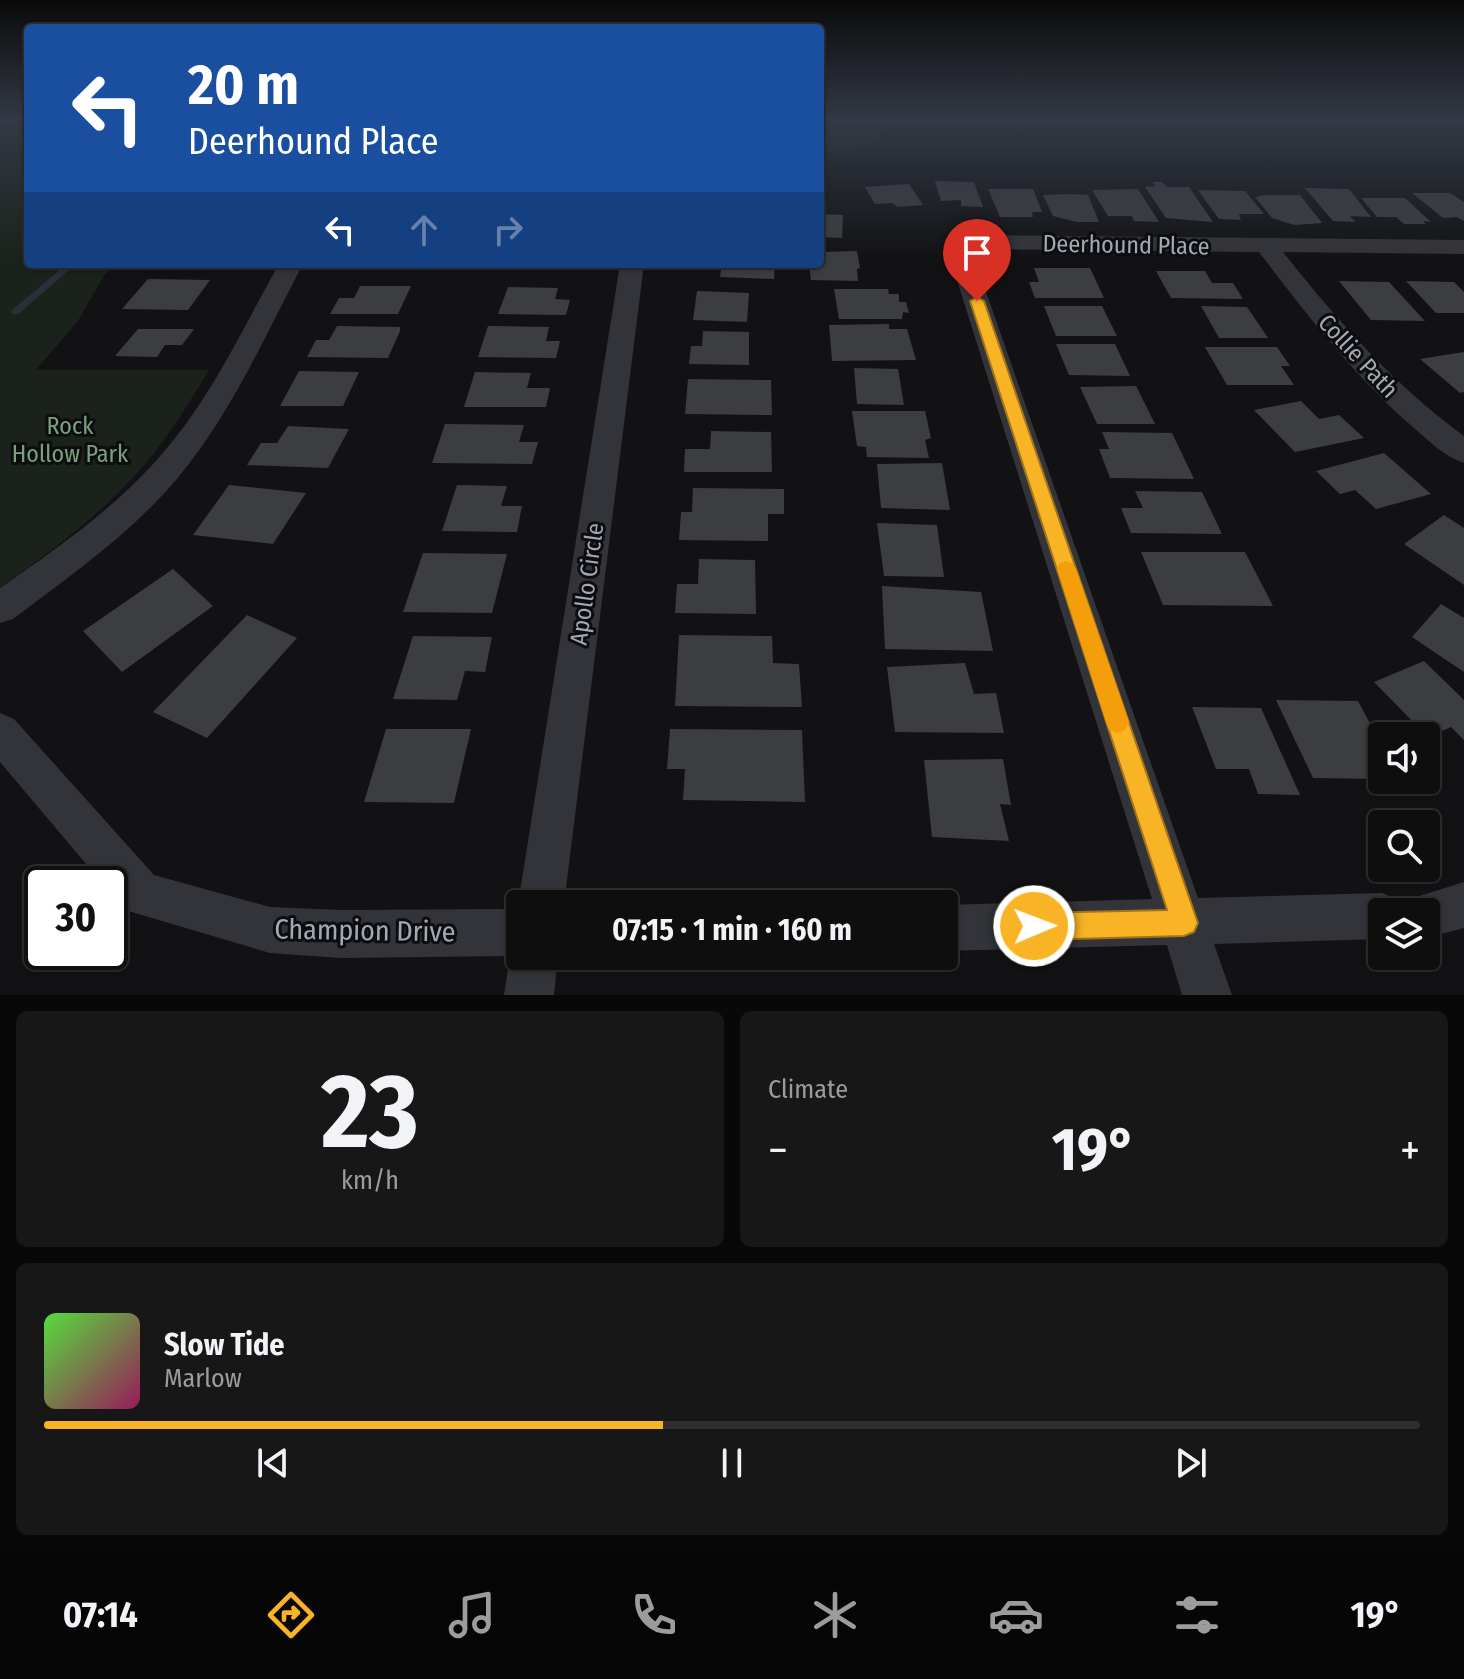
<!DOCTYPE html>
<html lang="en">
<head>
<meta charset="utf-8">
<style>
	:root { --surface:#0e0e0f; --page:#171718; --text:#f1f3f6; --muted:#9b9c9e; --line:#2e2e2f; --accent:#f9b425 }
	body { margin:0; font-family:"Fira Sans Condensed",sans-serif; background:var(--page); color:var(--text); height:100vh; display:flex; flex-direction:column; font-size:30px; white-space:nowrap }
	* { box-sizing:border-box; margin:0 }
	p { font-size:26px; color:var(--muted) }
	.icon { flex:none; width:44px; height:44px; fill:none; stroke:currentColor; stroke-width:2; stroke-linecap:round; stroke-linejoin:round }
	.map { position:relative; height:995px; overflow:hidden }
	.sheet { display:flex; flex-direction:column; gap:16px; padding:16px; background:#080808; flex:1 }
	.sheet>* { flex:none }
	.hud { position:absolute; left:24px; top:24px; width:800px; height:244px; border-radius:8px; box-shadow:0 2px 6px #0004,0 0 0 2px var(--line); background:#1a4fa0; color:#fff; overflow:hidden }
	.buttons { position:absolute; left:1368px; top:722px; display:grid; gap:16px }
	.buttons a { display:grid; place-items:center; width:72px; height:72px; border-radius:8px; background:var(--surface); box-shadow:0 2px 6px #0004,0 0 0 2px var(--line); font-size:40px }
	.speed { position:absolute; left:24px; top:866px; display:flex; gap:16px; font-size:40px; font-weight:700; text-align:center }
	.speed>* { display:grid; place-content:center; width:104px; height:104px; border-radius:50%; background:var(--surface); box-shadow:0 2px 6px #0004,0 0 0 2px var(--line); line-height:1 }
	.speed .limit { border:4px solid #111; border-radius:12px; background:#fff; color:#111 }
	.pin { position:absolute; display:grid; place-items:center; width:68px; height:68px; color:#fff; margin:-82px -34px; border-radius:50% 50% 50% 0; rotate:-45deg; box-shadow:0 0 8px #0007 }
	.pin .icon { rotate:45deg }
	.me { position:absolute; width:88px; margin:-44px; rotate:89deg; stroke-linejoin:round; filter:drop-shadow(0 0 6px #0008) }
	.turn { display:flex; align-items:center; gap:28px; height:168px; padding:0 32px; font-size:36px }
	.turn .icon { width:104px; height:104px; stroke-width:2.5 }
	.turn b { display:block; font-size:56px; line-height:68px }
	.lanes { display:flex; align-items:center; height:76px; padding:0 32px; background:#0003; justify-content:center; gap:40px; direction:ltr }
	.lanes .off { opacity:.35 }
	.big { font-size:60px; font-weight:700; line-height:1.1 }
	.sheet .tile { flex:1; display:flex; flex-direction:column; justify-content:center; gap:12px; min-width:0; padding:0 28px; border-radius:12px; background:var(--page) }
	.sheet .dial { align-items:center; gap:0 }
	.dial b { font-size:104px; line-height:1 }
	.song { display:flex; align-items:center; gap:24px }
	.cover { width:96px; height:96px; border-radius:12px; background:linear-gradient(135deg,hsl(110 70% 55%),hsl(330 70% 35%)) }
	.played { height:8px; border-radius:4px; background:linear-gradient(90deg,var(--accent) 45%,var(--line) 45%) }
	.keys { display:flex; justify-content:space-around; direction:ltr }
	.heat { display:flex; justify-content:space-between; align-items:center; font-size:44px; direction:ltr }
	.sheet .tiles { flex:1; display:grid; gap:16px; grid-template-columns:1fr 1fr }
	.tile:last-child { grid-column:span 2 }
	.trip { position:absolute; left:506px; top:890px; width:452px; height:80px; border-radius:8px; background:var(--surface); box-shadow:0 2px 6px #0004,0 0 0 2px var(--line); font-weight:700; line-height:80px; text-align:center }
	.tabs { display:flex; height:128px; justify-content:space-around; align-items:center; background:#060606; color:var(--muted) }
	.tabs .icon { width:56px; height:56px }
	.tabs .on { color:var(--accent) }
	.tabs b { font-size:36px; color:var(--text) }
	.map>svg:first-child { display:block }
	.green { fill:#1a221b }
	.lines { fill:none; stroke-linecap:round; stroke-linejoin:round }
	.stream { fill:#283138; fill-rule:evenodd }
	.building { fill:#3c3d41 }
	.street { fill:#333439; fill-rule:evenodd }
	.route { fill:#f9b425; stroke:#a27518; stroke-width:2 }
	.slow { fill:#f59e0b }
	.labels { text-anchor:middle; stroke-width:6; stroke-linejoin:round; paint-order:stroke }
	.street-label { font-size:24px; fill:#a3a8b5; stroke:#0d0d0f }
	.park-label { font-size:24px; fill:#79a17c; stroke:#0d0d0f }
	.near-street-label { font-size:28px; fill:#a3a8b5; stroke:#0d0d0f }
</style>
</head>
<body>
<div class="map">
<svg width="1464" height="995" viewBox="0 0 1464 995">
	<rect width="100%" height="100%" fill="#121214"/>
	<!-- green -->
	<g class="green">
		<path d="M0,121H28V154L24,156L28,157V264H117L105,274L78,321L36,370H209C193,396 177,423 158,448C115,504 57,548 0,587Z"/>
		<polygon points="820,121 884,121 885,127 875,144 820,154"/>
	</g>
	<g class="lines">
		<!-- stream -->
		<polygon class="stream" points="67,264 76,264 18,314 12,314 12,310"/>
	</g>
	<!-- building -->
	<g class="building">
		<polygon points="935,181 974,182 983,207 961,206 961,200 941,201"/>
		<polygon points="1152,182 1162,182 1167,187 1189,187 1213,222 1166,218 1145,187 1156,186"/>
		<polygon points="909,184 923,205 897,207 893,203 875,204 865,187"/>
		<polygon points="1305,188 1349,189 1371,217 1350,216 1356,222 1333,221"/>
		<polygon points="988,189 1033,189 1042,212 1032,212 1033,217 1000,217"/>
		<polygon points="1138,189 1159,222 1134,221 1132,216 1108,216 1092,190"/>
		<polygon points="1198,190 1245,191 1264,214 1239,214 1241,220 1219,219"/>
		<polygon points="1412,193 1450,193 1464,202 1464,221 1457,217 1443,218"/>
		<polygon points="1070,194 1088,195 1099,222 1077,222 1053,216 1043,195"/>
		<polygon points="1266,195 1300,195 1322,223 1294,225 1272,218 1255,197"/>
		<polygon points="1361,198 1405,198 1431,222 1423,221 1426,224 1404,224 1396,217 1377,217"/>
		<polygon points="820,214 843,215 842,238 820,237"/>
		<polygon points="857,251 860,268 857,269 858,281 811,280 809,264 820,264 820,252"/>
		<polygon points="722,264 775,264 774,279 720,277"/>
		<polygon points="1034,268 1090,268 1104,298 1035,298 1029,282 1039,282"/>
		<polygon points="1156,271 1205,271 1212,283 1233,283 1243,299 1171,298"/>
		<polygon points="148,279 210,280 188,310 122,309"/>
		<polygon points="1339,281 1389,282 1425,321 1371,320"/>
		<polygon points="1406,281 1454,282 1464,292 1464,313 1436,313"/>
		<polygon points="360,286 411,286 398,314 330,314 339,298 354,298"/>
		<polygon points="508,287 558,288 555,299 570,300 566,315 498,314"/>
		<polygon points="834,289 888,289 889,294 899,294 899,302 906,302 909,313 903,312 902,319 839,319"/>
		<polygon points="697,291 749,293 747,322 693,320"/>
		<polygon points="1044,306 1102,306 1117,336 1056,336"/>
		<polygon points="1201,306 1247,307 1268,338 1219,338"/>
		<polygon points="889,324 889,329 907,329 916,360 832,361 829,325"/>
		<polygon points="337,326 400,327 400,331 388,358 307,357 316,340 329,340"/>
		<polygon points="488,326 549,327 546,341 560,341 556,358 478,357"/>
		<polygon points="138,329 194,329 182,345 165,345 157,357 115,356"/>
		<polygon points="703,331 749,332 749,365 689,364 691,346 702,346"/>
		<polygon points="1056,344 1115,344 1130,376 1069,375"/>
		<polygon points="1205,347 1277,347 1290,366 1281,366 1294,385 1227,385"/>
		<polygon points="1464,352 1464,392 1460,393 1420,359"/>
		<polygon points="854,368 898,369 904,405 857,404"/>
		<polygon points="299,371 359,372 343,406 280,406"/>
		<polygon points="475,372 531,373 527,388 550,388 546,407 464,407"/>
		<polygon points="688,379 771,380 772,415 685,414"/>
		<polygon points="1136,386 1155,424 1097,424 1080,387"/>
		<polygon points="1301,401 1319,419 1339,415 1364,438 1295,452 1254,410"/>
		<polygon points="852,411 925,411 931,438 925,440 929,458 867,457 866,447 857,446"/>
		<polygon points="445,424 524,425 519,442 538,442 532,464 432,463"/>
		<polygon points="288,426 349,429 328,468 247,465 261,443 277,443"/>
		<polygon points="711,431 771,432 772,472 684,472 685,449 710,449"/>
		<polygon points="1102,432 1172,433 1194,479 1110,478 1099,449 1109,449"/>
		<polygon points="1384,453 1431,494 1376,509 1355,490 1340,494 1316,471"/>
		<polygon points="942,463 950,510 881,508 877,464"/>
		<polygon points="229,485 306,493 273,544 193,535"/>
		<polygon points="457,485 507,486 501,506 522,506 517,532 442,531"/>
		<polygon points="693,488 784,489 784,514 768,514 768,541 679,540 681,512 692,512"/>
		<polygon points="1135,491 1202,492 1222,534 1131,533 1121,508 1143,508"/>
		<polygon points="1444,515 1464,528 1464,585 1404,544"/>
		<polygon points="877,523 937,525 944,577 884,576"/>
		<polygon points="1141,552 1245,552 1273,606 1163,605"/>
		<polygon points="423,553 507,554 492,613 403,612"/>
		<polygon points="699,559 755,560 756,614 675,613 677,584 698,584"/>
		<polygon points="173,569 213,606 122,672 83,631"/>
		<polygon points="882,586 981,592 993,651 885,649"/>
		<polygon points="1441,604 1464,618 1464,672 1412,637"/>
		<polygon points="247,615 297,638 207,738 153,712"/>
		<polygon points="679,635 772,636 773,663 799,664 802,707 675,706"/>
		<polygon points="413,636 492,637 485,672 465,671 457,700 393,699"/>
		<polygon points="1424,661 1464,700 1464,740 1451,727 1428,737 1374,682"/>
		<polygon points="965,663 974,694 996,693 1004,733 895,732 887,667"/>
		<polygon points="1276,700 1358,701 1382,746 1382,779 1313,778"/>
		<polygon points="1192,707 1261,708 1300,795 1258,794 1249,769 1216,769"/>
		<polygon points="386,729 471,729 454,803 364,802"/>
		<polygon points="670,729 802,730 805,802 683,800 685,769 667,769"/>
		<polygon points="1003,759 1011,805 1000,804 1009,841 932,837 924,760"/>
	</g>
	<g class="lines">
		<!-- street -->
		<g class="street">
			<path d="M957,235L1464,240V254L1283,252C1337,320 1394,385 1464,436V463C1445,457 1429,441 1414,428C1354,376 1306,314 1259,252L971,249L1198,898L1382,893L1398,900L1404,912H1382V939L1214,944L1232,995H1182L1167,945L944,951V905L1152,899L945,242L949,237Z"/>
			<path d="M279,264H303C264,338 230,416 176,480C129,535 70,576 13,619L0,623V588C62,545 124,502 172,442C216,388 245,324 279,264Z"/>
			<polygon points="620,264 644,264 564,904 520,904 520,956 558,956 554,995 504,995 510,956 341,958 270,953 125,910 110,893 110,884 103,884 0,762 0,713 14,719 154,875 270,907 341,910 520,909 518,904"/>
			<polygon points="1464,882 1464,928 1426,938 1426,912 1404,912 1410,899"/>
		</g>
	</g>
	<!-- sky -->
	<linearGradient id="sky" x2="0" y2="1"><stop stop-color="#0a0a0b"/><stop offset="0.46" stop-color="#333945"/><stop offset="1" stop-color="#333945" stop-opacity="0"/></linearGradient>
	<rect width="1464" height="261" fill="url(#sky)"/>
	<!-- route -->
	<polygon class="route" points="977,297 984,301 1198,923 1194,932 1184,936 1034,940 1025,936 1021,926 1025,917 1034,913 1167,910 970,301"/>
	<!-- slow -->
	<polygon class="slow" points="1066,561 1073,564 1076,569 1129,722 1125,730 1117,733 1109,730 1106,722 1057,569 1059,564"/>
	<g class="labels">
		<!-- street labels -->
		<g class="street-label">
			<text transform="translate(1126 245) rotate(1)" y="8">Deerhound Place</text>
			<text transform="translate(1358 356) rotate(47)" y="8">Collie Path</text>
			<text transform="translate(587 584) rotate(-82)" y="8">Apollo Circle</text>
		</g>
		<!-- park labels -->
		<g class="park-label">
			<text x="70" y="434">Rock<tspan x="70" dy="28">Hollow Park</tspan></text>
		</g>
		<!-- near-street labels -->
		<g class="near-street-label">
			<text transform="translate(365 930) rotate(1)" y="10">Champion Drive</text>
		</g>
	</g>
</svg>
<div class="buttons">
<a><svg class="icon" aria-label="sound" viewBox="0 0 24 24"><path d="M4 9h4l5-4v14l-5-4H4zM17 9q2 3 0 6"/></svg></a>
<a><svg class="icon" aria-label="search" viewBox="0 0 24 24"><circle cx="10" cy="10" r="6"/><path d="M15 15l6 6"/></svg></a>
<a><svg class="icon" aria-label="layers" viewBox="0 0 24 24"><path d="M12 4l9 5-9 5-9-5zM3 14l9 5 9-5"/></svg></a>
</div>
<div class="speed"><div class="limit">30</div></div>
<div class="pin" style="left:977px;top:301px;background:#d93025"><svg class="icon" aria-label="arrive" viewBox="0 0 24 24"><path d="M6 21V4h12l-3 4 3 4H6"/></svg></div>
<svg class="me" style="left:1034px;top:926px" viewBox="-20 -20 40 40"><circle r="17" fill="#f9b425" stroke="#fff" stroke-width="3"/><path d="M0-11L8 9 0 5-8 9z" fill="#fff"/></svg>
<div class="trip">07:15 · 1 min · 160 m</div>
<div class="hud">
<div class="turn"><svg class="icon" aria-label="left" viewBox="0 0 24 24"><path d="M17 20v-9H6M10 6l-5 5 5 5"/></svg><div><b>20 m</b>Deerhound Place</div></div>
<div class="lanes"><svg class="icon" aria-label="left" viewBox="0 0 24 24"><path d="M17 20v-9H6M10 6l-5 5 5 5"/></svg><svg class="icon off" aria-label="ahead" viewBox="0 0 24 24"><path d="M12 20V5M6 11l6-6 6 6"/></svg><svg class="icon off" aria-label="right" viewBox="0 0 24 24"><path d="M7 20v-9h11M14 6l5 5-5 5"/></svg></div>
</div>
</div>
<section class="sheet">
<div class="tiles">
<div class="tile dial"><b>23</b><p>km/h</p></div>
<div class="tile"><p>Climate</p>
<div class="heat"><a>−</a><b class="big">19°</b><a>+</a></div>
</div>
<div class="tile">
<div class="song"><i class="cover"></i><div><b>Slow Tide</b><p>Marlow</p></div></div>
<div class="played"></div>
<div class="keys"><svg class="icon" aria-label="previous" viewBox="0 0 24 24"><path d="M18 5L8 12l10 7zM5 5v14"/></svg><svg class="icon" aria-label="pause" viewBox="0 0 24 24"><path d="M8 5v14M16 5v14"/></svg><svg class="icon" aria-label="next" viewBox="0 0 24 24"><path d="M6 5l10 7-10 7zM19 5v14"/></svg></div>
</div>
</div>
</section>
<nav class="tabs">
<b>07:14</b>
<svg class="icon on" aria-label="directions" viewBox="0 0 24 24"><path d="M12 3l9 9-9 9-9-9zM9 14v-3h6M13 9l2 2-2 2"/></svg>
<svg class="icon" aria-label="music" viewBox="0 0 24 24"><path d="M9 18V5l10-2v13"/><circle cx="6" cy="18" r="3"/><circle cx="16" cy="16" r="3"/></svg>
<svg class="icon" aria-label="phone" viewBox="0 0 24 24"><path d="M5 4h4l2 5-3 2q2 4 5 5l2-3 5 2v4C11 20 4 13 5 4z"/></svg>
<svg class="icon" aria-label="climate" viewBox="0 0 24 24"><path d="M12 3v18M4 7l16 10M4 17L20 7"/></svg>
<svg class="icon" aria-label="car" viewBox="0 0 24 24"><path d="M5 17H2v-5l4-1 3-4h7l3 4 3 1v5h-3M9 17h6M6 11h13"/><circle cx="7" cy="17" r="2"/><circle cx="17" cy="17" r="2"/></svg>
<svg class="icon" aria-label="filters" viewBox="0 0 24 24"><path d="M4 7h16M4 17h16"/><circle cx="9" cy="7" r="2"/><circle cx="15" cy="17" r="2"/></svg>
<b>19°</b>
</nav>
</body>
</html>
